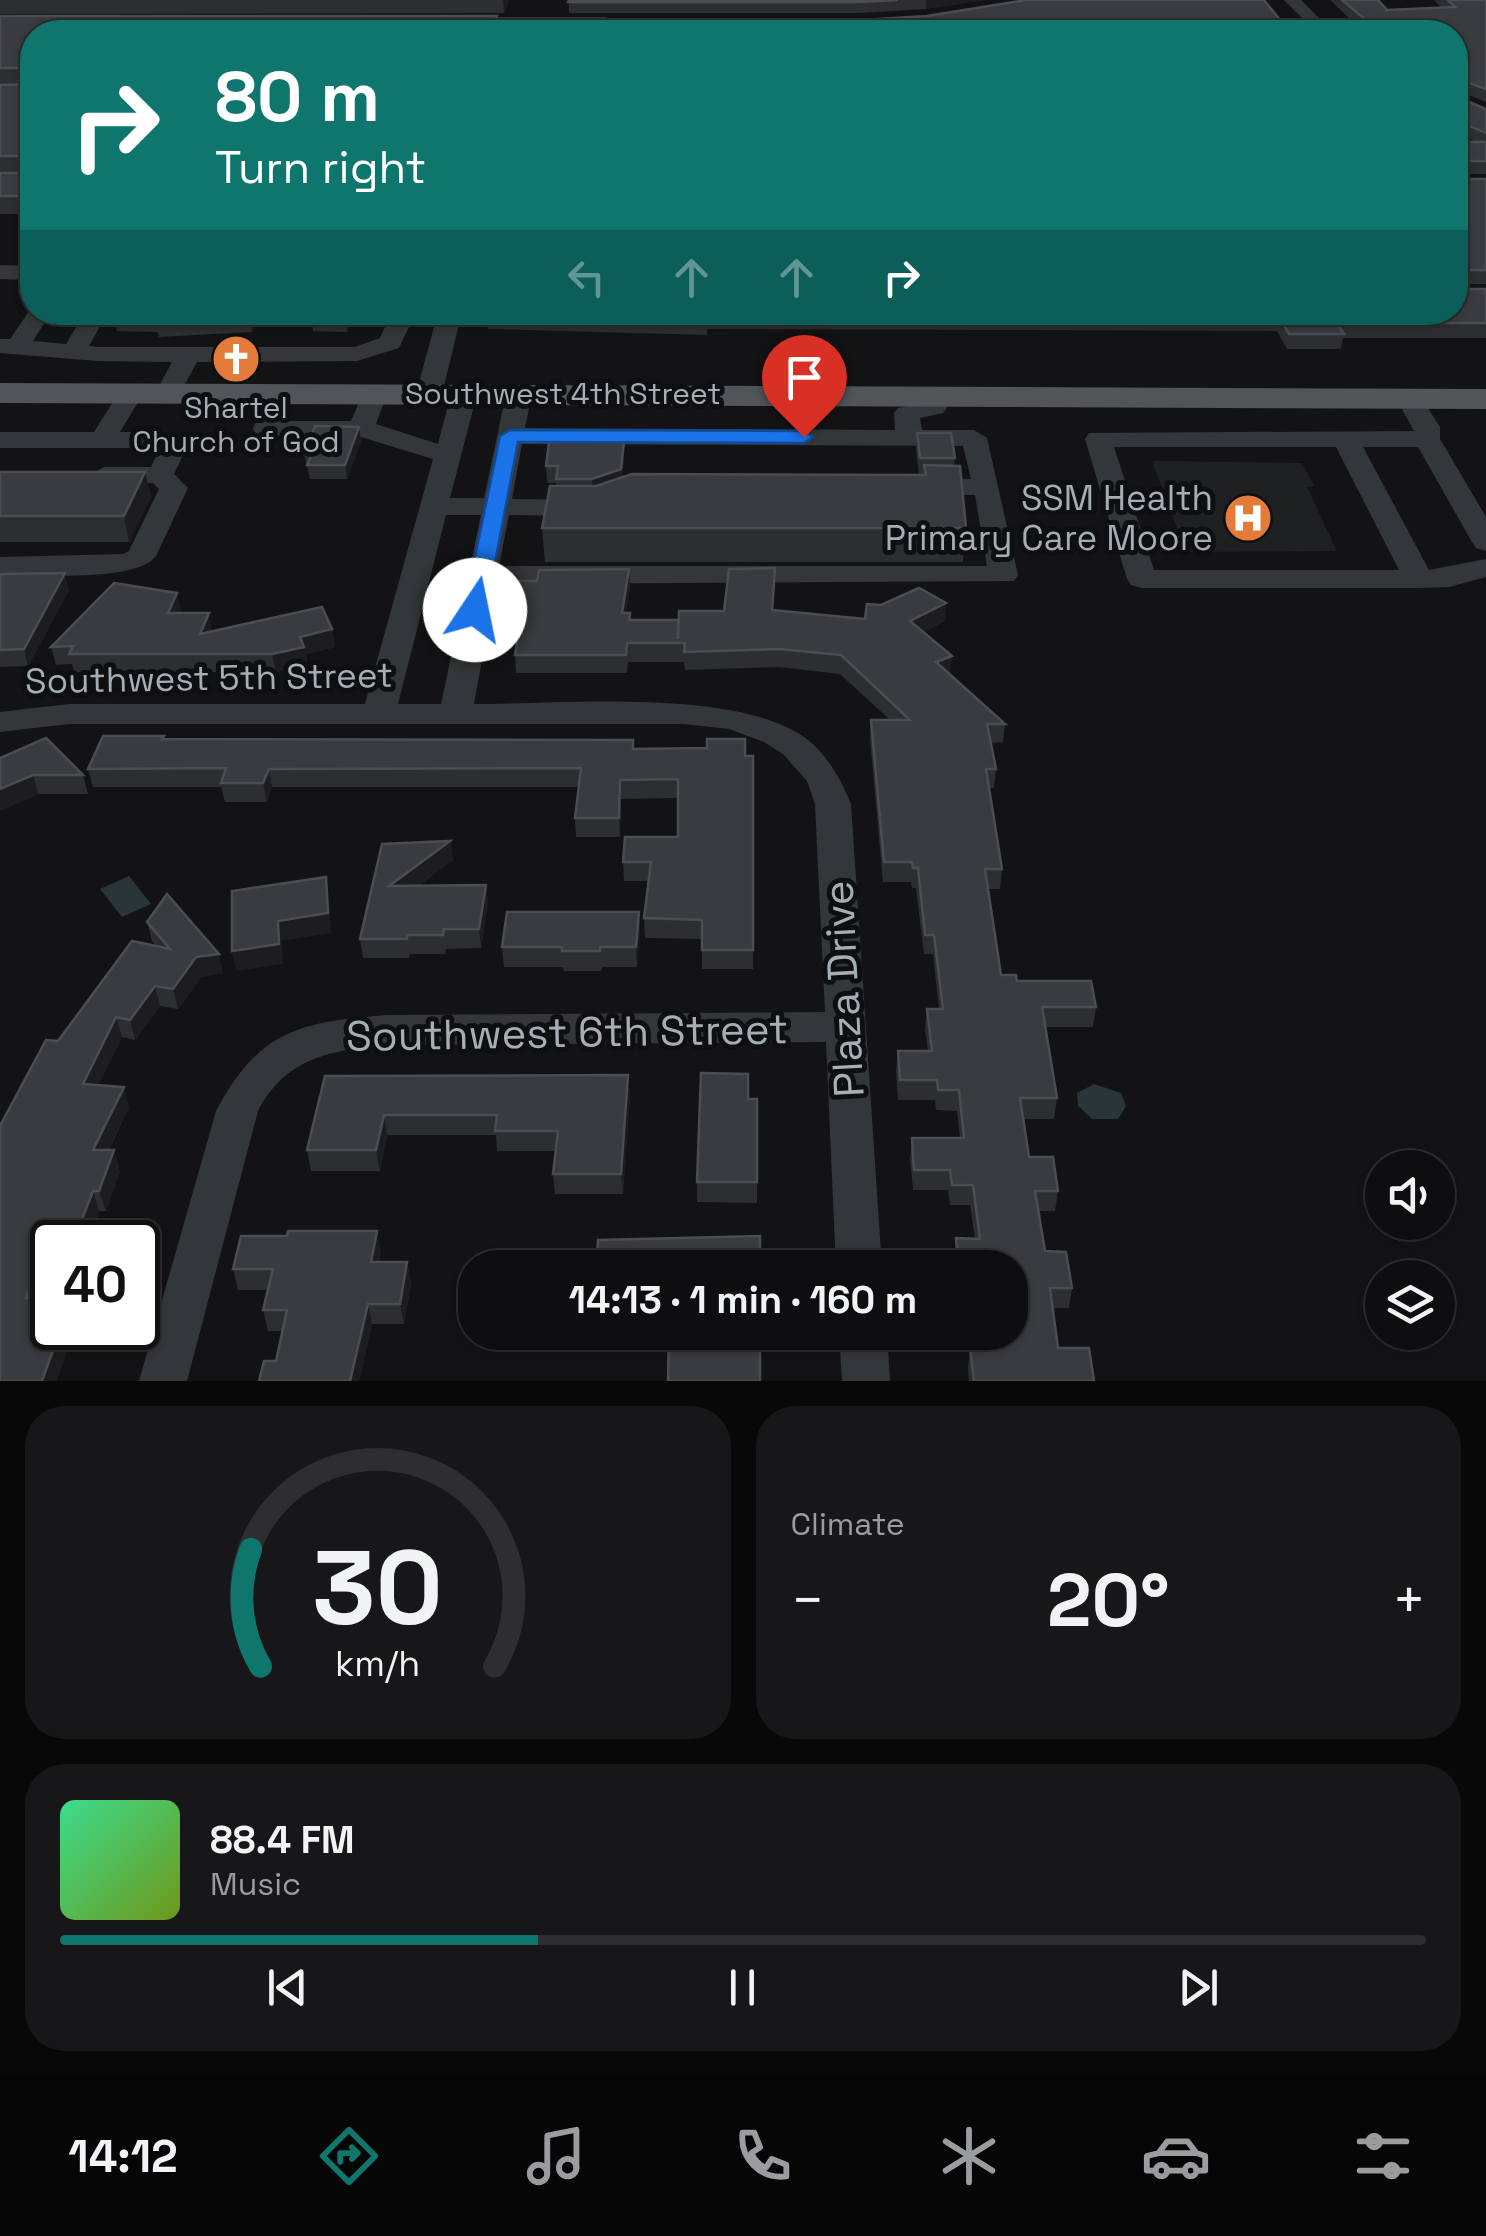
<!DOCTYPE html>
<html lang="en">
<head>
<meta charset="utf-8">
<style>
	:root { --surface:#0e0e10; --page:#171719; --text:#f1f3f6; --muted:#9b9c9f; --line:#2e2e30; --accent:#0f766e }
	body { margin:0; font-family:"Space Grotesk",sans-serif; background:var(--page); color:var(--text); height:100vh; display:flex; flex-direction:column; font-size:38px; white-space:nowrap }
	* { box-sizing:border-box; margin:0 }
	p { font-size:32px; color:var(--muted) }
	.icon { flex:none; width:55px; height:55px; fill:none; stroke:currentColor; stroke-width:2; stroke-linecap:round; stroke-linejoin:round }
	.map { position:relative; height:1381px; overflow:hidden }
	.panel { display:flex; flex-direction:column; gap:25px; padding:25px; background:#080809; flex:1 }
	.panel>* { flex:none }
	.top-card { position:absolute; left:20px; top:20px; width:1448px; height:305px; border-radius:40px; box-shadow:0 2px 8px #0004,0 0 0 2px var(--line); background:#0f766e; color:#fff; overflow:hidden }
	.tools { position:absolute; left:1365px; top:1150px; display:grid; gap:20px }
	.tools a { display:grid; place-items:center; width:90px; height:90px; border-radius:50%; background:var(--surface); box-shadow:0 2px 8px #0004,0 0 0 2px var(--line); font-size:50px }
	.speed { position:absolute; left:30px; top:1220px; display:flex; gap:20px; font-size:50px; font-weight:700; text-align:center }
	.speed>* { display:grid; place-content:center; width:130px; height:130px; border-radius:50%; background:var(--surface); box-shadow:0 2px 8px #0004,0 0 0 2px var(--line); line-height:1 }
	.speed .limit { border:5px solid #111; border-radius:15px; background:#fff; color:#111 }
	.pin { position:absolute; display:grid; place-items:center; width:85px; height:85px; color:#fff; margin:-102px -42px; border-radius:50% 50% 50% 0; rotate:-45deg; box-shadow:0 0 10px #0007 }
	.pin .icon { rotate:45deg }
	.me { position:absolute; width:110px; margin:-55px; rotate:11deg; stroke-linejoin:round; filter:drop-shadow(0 0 8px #0008) }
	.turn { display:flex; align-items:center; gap:35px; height:210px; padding:0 30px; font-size:45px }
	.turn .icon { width:130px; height:130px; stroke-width:2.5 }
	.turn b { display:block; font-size:70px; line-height:85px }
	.lanes { display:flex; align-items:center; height:95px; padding:0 30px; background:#0003; justify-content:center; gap:50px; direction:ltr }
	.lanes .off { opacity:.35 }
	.big { font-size:75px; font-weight:800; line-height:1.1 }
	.panel .tile { flex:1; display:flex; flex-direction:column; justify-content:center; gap:15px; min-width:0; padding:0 35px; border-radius:40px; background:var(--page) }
	.panel .dial { align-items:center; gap:0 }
	.dial svg { height:260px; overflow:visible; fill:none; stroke:var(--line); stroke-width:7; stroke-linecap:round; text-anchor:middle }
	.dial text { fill:var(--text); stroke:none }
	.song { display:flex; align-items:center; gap:30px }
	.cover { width:120px; height:120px; border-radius:15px; background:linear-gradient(135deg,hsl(150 70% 55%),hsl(80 70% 35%)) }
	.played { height:10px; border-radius:5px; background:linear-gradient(90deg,var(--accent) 35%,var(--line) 35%) }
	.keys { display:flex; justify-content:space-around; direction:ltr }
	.heat { display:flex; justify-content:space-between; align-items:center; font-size:55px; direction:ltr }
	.panel .tiles { flex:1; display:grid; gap:25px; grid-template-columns:1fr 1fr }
	.tile:last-child { grid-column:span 2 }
	.trip { position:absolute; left:458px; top:1250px; width:570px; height:100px; border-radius:40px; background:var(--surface); box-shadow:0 2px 8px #0004,0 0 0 2px var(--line); font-weight:800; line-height:100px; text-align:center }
	.menu { display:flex; height:160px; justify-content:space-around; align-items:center; background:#060606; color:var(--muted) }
	.menu .icon { width:70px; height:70px }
	.menu .active { color:var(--accent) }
	.menu b { font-size:45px; color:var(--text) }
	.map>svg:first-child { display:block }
	.built { fill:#1f2021 }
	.water { fill:#2a3537 }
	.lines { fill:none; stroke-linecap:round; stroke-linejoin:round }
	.minor { fill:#343739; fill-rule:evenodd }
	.major { fill:#515458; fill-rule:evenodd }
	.wall { fill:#2c2e30 }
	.shaded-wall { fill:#1d1d1f }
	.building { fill:#393b3e; stroke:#4a4d51; stroke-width:2.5 }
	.route { fill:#1a73e8; stroke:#114b97; stroke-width:2.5 }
	.labels { text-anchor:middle; stroke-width:10; stroke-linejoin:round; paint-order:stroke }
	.far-street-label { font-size:30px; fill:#a6aeb4; stroke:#0e0f10 }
	.far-poi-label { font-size:30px; fill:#a6aeb4; stroke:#0e0f10 }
	.poi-label { font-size:35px; fill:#a6aeb4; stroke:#0e0f10; text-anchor:end }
	.street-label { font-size:35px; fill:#a6aeb4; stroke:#0e0f10 }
	.near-street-label { font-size:42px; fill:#a6aeb4; stroke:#0e0f10 }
</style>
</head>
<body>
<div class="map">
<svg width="1486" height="1381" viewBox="0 0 1486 1381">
	<rect width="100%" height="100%" fill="#131315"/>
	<!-- built -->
	<polygon class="built" points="1152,461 1302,463 1314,486 1307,487 1337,551 1186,552"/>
	<!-- water -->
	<g class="water">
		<polygon points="129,876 151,904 122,917 100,889"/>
		<polygon points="1094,1084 1121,1093 1126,1106 1118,1119 1092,1119 1078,1106 1077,1093"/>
	</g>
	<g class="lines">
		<!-- minor -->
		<g class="minor">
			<polygon points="1284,0 1301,0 1333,32 1316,32"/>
			<polygon points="455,17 606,17 614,22 606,27 449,26 449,18"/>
			<polygon points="0,265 32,266 32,280 0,279"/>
			<polygon points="32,307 32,312 51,312 33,341 66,344 85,312 108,312 89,346 97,347 355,347 380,338 392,312 416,312 399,348 357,361 197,362 177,399 168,402 155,394 172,362 97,361 0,353 0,339 10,339"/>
			<polygon points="438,312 462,312 442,394 429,402 416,394"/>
			<path d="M130,386L143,394L120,432C143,432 173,426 187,447L174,474L188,488L156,556C136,583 34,574 0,575V557L123,554L129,551L159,489L153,483H104L90,475L104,467H151L160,448H0V432H94L121,389Z"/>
			<path d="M280,386L293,394L282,421H351L365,389H383L387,394L376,424L438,444L451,394L464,386L473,389L477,394L450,498H484L506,394L519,386L532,394L525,428L895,430L894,413L898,408L921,403L924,391H942L947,408L943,413L920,418L922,430H974L987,438L1018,575L1014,581L496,584L474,704C560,704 741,687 808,740C829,757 841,780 851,804L882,1268H836L826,1042L387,1045C332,1050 286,1057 258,1111L187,1381H139L216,1111C259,1030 300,1022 387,1015L825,1012L815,804L807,781L783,754L764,742L729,729L684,724H69L0,732V712L69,704H365L433,459L361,437L257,435L253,429L267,394ZM522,444L963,446L971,479H920L906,487L920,495H975L987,566H499L509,515L591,516L601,514L605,508L601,502L591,500L512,499ZM446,515H481L441,704H398Z"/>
			<path d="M1409,390L1418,393L1440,427V439L1486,517V551L1476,548L1472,542L1418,447H1363L1429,570L1486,559V577L1449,587L1419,588H1142L1131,585L1127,579L1085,439L1089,433L1414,431L1396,398ZM1114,447H1336L1399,570H1154Z"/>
			<polygon points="839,1332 887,1332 890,1381 842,1381"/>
		</g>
		<!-- major -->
		<polygon class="major" points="0,383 1486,389 1486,409 0,403"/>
	</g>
	<!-- wall -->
	<g class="wall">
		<polygon points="0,0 509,0 504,13 0,14"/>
		<polygon points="569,0 984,0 926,9 860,13 569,13"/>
		<polygon points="1330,0 1378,0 1387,10 1442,8 1434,0 1486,0 1486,102 1456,90 1455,32 861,20 927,16 1281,21 1291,26 1352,21"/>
		<polygon points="0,16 498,31 32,32 32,214 0,214 0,85 31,84 0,84"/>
		<polygon points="1455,96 1486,109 1486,174 1455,174 1455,179 1486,179 1486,284 1456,284 1456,289 1486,289 1486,338 1343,338 1341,349 1287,349 1277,331 707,329 707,335 488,329 486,314 1455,312 1455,142 1476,142 1455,133"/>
		<polygon points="113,312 262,312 252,332 159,337 158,332 117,331"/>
		<polygon points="311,312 355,312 347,332 313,331"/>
		<polygon points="359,427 361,441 347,479 310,479 304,454"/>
		<polygon points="917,433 955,458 954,466 966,528 963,562 545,562 542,528 556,486 556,483 547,483 546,466 618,442 624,459 622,477 919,475 916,450"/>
		<polygon points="0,472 145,472 151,497 129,542 0,542"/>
		<polygon points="629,569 630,587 626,613 630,620 678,620 724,611 775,586 773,611 865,619 945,621 923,632 950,675 1005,724 1003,742 991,743 996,769 994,788 989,788 1002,869 1000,889 988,889 1001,975 1096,1007 1093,1027 1045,1027 1057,1098 1054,1119 1023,1119 1029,1157 1058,1191 1055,1211 1038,1211 1045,1251 1072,1288 1069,1308 1053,1308 1058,1348 1094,1381 969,1381 968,1368 970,1348 989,1348 987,1332 1010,1332 1010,1268 954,1268 954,1259 956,1238 975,1239 970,1205 950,1205 948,1190 913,1190 910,1159 912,1138 960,1138 957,1111 936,1110 935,1100 898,1100 896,1071 898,1051 928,1051 925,1029 927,1009 939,1009 933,954 924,954 916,888 912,888 911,882 883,882 870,739 871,720 890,720 840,674 779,667 685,670 684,662 628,662 627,673 516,673 515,655 520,623 516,623 515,605 537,581"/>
		<polygon points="0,574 69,590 28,666 0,667"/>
		<polygon points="177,593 180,613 212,631 332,629 335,647 306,654 307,665 276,672 74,672 72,664 56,665 51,647"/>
		<polygon points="164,739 633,749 753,756 753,969 702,969 702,939 645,938 644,918 649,881 624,881 623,862 678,837 678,798 621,799 620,837 576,837 575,818 578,787 272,787 267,802 225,802 221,787 93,787 88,769"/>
		<polygon points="0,758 83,775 88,794 38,794 0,811"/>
		<polygon points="450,841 453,860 418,886 488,904 481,948 446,949 445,954 410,954 409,958 363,958 360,939"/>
		<polygon points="147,922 223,973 201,977 178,1009 160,1006 135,1040 122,1037 98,1085 129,1107 109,1150 120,1171 106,1211 99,1211 87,1242 52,1242 52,1268 41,1298 52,1328 76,1328 56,1381 0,1381 58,1041 156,946 152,941"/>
		<polygon points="640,932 637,967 602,967 601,971 564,971 563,967 504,967 502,947"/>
		<polygon points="628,1075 630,1096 623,1194 555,1194 553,1174 556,1151 497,1151 496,1135 387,1135 380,1171 311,1171 307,1150 325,1076"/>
		<polygon points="748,1099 757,1099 757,1203 697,1202 697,1182"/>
		<polygon points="381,1251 379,1262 407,1262 411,1283 404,1324 372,1324 359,1381 259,1381 276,1361 282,1331 268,1331 263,1310 268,1290 238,1290 233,1269"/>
		<polygon points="640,1332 760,1332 669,1349 640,1349"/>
	</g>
	<!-- shaded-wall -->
	<g class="shaded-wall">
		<polygon points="503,0 509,0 504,13"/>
		<polygon points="926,0 984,0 926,9"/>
		<polygon points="497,16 497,32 490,32"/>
		<polygon points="32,126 32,148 23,137"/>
		<polygon points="262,312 252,332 249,313"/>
		<polygon points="345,312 355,312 347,332"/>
		<polygon points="359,427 361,441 347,479 345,465"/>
		<polygon points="624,442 624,459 622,486 593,496 592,479"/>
		<polygon points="145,472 151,497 129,542 124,516"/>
		<polygon points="629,569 630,587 623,631 622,613"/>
		<polygon points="65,573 69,590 28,666 24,649"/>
		<polygon points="177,593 181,611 172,631 168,613"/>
		<polygon points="946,603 945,621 909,639 910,621"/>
		<polygon points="209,613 212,631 200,634"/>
		<polygon points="332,629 335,647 306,654 307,665 276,672 272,654 300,637"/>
		<polygon points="952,656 950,675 936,662"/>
		<polygon points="269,769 272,787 267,802 263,783"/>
		<polygon points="33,775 38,794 0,811 0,789"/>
		<polygon points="620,780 621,799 620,837 619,818"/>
		<polygon points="450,841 453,860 392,905 389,886"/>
		<polygon points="326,877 329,897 331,933 282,941 283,964 236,971 232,951 278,921"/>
		<polygon points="486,885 488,904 481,948 479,929"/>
		<polygon points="639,912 640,932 637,967 636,947"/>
		<polygon points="219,954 223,973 201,977 178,1009 173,989 196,957"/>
		<polygon points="155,986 160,1006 135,1040 130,1020"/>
		<polygon points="116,1017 122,1037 89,1104 83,1084"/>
		<polygon points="628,1075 630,1096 623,1194 621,1174"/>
		<polygon points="124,1087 129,1107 99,1170 93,1150"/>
		<polygon points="384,1115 387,1135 380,1171 376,1150"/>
		<polygon points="114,1150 120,1171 106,1211 99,1191"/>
		<polygon points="93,1191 99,1211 87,1242 77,1242 75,1237"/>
		<polygon points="377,1231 381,1251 375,1283 371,1262"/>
		<polygon points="50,1236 52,1244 52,1268 33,1318 26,1298"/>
		<polygon points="407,1262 411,1283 404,1324 400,1304"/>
		<polygon points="368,1304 372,1324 359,1381 350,1381"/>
		<polygon points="61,1328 76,1328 56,1381 42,1381"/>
	</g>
	<!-- building -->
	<g class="building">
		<polygon points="569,0 898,0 860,2 568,2"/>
		<polygon points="1026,0 1264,0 1281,21 1291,26 1366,20 1342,0 1378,0 1387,10 1455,7 1448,0 1486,0 1486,89 1459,79 1455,81 1455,32 561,32 564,20 861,20 927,16"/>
		<polygon points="0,16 497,16 490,32 32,32 32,126 23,137 32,137 32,196 0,196 0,173 31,173 31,156 0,156 0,85 31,84 32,72 28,68 0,68"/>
		<polygon points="1455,96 1486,109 1486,133 1455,120"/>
		<polygon points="1455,142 1486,142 1486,161 1455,161 1455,179 1486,179 1486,270 1456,270 1456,289 1486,289 1486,323 1337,323 1344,334 1289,334 1279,317 707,314 707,321 486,314 487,312 1455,312"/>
		<polygon points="159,312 249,312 155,318"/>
		<polygon points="315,426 359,427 345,465 307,465 312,454 304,454"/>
		<polygon points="917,433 951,433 955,458 920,458"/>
		<polygon points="557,438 618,438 618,442 624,442 621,469 592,479 556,479 558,466 546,466 549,442 557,442"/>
		<polygon points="924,465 960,466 966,528 542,528 550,486 596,486 632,474 926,475"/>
		<polygon points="0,472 145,472 124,516 0,516"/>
		<polygon points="775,568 772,610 865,619 867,604 881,605 919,588 946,603 910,621 952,656 936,662 1005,724 987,724 996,769 986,769 1002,869 985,869 1001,975 1016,975 1017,981 1091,981 1096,1007 1042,1007 1057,1098 1020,1098 1029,1157 1053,1157 1058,1191 1035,1191 1045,1251 1066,1252 1072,1288 1050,1288 1058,1348 1089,1348 1094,1381 974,1381 970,1348 994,1348 992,1332 1010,1332 1010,1268 959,1268 956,1238 980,1239 973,1185 952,1185 950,1170 914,1170 912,1138 964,1138 959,1090 938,1090 937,1080 900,1080 898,1051 932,1051 927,1009 943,1009 934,935 925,935 918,868 913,868 912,862 884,862 871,720 910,720 841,655 779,649 684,652 685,643 627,643 626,655 515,655 523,605 515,605 519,581 537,581 539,570 629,569 622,613 630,613 629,620 678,620 678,639 679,611 724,611 729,569"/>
		<polygon points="65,573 24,649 0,650 0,574"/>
		<polygon points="114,583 177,593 168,613 209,613 200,634 322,607 332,629 300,637 304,647 272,654 69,654 73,646 51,647"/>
		<polygon points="103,736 164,736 162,739 633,740 633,749 707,748 707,739 745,739 745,756 753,756 753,950 702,950 702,920 644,918 651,862 623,862 625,837 678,837 678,779 620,780 619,818 575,818 581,768 269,769 263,783 221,783 226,768 88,769"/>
		<polygon points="46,738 83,775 33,775 0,789 0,758"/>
		<polygon points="450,841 389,886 486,885 479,929 444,929 443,935 407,935 407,939 360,939 382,844"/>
		<polygon points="326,877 328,913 278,921 279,944 232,951 232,891"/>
		<polygon points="167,894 219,954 196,957 173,989 155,986 130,1020 116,1017 83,1084 124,1087 93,1150 114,1150 99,1191 93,1191 75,1237 50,1236 26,1298 52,1298 52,1328 61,1328 42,1381 0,1381 0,1126 46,1040 58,1041 132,941 170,949 147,922"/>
		<polygon points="507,912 639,912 636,947 600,947 600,951 562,951 562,947 502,947"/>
		<polygon points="701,1073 748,1074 748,1099 757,1099 757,1182 697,1182"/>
		<polygon points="628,1075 621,1174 553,1174 558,1131 495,1131 497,1115 384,1115 376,1150 307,1150 325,1076"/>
		<polygon points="288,1231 377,1231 371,1262 407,1262 400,1304 368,1304 350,1381 259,1381 264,1361 276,1361 287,1310 263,1310 273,1269 233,1269 241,1236 287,1236"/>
		<polygon points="760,1236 760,1268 596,1268 598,1240"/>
		<polygon points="669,1332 760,1332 760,1381 668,1381"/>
	</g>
	<!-- route -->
	<polygon class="route" points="510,430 804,431 813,437 804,443 518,442 486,610 475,616 464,610 500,436"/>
	<!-- icons -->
	<defs>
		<g id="church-disc" transform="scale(2.5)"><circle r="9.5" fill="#e57b3b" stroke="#0e0f10"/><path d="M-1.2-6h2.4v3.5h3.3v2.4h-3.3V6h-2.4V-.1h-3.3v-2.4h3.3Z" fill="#fff"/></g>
		<g id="hospital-disc" transform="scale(2.5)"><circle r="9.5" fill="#e57b3b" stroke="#0e0f10"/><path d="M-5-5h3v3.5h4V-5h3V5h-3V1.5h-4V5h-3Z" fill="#fff"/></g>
	</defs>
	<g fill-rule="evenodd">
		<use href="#church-disc" x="236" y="359"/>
		<use href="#hospital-disc" x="1248" y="518"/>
	</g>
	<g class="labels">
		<!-- far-street labels -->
		<g class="far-street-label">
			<text x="563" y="404">Southwest 4th Street</text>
		</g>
		<!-- far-poi labels -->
		<g class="far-poi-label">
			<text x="236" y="418">Shartel<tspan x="236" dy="34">Church of God</tspan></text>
		</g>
		<!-- poi labels -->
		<g class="poi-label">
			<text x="1213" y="510">SSM Health<tspan x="1213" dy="40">Primary Care Moore</tspan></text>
		</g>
		<!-- street labels -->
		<g class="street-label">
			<text transform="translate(209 678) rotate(-1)" y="12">Southwest 5th Street</text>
		</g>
		<!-- near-street labels -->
		<g class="near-street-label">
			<text transform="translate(843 989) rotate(-93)" y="15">Plaza Drive</text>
			<text transform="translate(567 1032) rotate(-1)" y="15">Southwest 6th Street</text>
		</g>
	</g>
</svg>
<div class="tools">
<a><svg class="icon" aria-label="sound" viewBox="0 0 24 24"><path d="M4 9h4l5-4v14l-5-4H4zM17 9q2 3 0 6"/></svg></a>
<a><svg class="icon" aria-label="layers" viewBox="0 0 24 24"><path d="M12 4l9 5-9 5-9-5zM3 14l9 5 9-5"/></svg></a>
</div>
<div class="speed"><div class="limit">40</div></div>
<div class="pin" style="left:804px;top:437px;background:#d93025"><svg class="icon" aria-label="arrive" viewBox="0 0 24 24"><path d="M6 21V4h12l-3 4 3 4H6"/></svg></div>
<svg class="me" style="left:475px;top:610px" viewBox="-20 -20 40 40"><circle r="19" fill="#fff"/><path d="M0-13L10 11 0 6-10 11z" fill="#1a73e8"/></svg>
<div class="trip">14:13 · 1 min · 160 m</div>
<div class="top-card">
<div class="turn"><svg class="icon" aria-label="right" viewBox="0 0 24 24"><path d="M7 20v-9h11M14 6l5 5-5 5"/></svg><div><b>80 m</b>Turn right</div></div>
<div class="lanes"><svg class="icon off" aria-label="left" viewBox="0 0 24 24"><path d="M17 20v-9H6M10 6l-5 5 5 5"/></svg><svg class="icon off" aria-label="ahead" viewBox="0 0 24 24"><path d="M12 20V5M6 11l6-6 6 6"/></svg><svg class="icon off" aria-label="ahead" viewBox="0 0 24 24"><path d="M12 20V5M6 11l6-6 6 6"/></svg><svg class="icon" aria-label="right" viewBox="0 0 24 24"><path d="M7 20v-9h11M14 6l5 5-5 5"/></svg></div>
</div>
</div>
<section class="panel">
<div class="tiles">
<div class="tile dial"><svg viewBox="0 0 100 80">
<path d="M14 69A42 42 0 1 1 86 69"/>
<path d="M14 69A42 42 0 0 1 11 33" stroke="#0f766e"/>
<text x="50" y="56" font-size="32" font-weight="700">30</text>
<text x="50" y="72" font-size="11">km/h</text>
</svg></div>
<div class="tile"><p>Climate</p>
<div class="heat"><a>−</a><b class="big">20°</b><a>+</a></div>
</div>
<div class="tile">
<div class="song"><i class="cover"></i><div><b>88.4 FM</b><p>Music</p></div></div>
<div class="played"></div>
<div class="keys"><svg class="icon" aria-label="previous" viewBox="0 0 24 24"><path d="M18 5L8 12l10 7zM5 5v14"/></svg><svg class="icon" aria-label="pause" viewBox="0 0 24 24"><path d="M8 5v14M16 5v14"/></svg><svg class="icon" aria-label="next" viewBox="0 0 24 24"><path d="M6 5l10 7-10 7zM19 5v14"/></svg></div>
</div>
</div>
</section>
<nav class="menu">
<b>14:12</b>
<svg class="icon active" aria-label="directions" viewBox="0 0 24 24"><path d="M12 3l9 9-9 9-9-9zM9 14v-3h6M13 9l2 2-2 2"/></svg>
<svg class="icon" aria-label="music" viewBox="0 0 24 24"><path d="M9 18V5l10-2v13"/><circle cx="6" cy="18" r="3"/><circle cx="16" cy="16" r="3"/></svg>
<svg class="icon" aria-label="phone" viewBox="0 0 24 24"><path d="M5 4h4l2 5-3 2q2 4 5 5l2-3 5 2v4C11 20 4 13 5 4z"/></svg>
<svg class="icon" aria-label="climate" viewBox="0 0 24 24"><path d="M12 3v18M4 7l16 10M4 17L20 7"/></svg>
<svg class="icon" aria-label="car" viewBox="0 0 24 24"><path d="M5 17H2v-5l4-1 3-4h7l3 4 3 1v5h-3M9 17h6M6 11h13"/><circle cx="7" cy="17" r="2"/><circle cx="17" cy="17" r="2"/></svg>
<svg class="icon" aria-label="filters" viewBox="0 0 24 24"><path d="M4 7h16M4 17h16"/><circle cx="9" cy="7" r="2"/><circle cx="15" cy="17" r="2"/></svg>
</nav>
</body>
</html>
